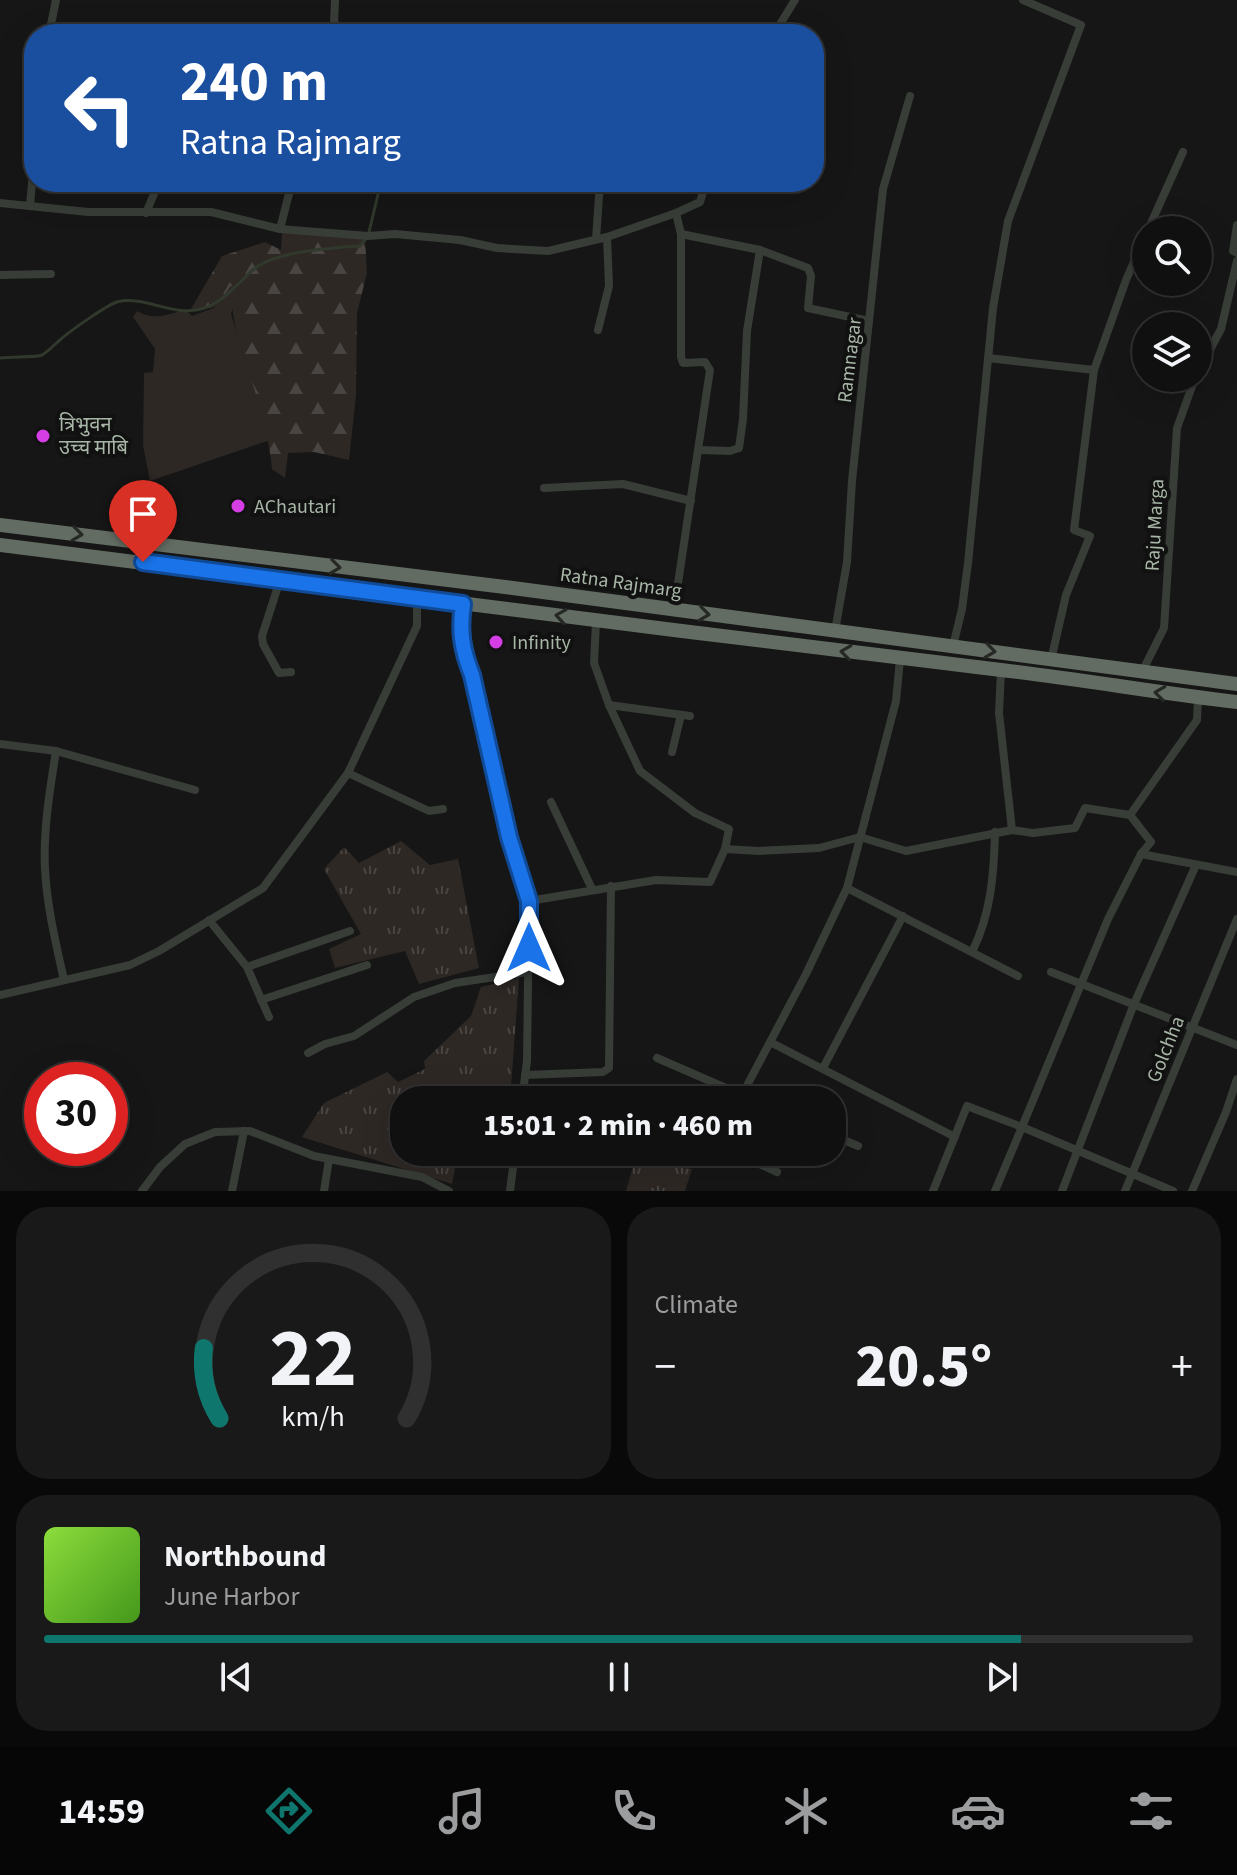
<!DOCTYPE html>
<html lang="en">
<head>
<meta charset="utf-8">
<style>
	:root { --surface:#101010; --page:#191919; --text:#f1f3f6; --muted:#9c9d9f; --line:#303030; --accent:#0f766e }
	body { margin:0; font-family:"Source Sans 3","Noto Sans Devanagari",sans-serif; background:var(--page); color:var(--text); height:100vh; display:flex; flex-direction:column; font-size:30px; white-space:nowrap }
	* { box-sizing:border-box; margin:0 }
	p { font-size:26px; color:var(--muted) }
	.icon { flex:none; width:44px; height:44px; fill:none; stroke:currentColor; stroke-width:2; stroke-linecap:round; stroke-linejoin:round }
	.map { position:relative; height:1191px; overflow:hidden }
	.details { display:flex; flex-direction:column; gap:16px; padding:16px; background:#090909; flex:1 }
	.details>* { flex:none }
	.guide { position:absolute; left:24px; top:24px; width:800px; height:168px; border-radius:32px; box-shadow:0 8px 32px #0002,0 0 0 2px var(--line); background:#1a4fa0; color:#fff; overflow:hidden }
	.fabs { position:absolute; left:1132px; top:216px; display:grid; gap:16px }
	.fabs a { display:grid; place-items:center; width:80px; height:80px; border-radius:50%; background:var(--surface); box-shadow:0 8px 32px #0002,0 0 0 2px var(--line); font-size:40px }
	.speed { position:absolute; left:24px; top:1062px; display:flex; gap:16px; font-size:40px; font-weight:700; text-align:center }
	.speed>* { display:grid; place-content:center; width:104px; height:104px; border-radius:50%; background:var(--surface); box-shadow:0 8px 32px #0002,0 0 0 2px var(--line); line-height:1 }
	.speed .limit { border:12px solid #d22; background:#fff; color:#111 }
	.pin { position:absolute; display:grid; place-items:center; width:68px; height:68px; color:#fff; margin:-82px -34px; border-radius:50% 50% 50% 0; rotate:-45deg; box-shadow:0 0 8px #0007 }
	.pin .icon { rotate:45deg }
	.me { position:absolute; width:88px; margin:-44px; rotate:0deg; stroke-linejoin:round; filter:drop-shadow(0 0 6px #0008) }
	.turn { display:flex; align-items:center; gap:28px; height:168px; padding:0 24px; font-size:36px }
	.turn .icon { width:104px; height:104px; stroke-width:2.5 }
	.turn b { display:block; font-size:56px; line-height:68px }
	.big { font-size:60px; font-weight:800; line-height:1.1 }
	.details .widget { flex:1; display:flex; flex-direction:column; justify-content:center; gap:12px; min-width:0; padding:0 28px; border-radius:32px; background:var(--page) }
	.details .dial { align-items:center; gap:0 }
	.dial svg { height:208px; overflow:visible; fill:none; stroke:var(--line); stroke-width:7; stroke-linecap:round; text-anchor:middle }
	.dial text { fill:var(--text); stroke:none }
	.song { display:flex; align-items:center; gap:24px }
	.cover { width:96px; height:96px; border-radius:12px; background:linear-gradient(135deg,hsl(90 70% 55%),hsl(100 70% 35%)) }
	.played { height:8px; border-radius:4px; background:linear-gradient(90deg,var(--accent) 85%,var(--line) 85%) }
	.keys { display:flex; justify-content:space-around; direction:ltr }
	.heat { display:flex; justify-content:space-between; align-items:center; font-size:44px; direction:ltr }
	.details .tiles { flex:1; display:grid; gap:16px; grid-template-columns:1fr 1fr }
	.widget:last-child { grid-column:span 2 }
	.trip { position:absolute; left:390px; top:1086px; width:456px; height:80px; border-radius:32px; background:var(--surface); box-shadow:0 8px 32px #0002,0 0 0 2px var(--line); font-weight:800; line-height:80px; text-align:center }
	.menu { display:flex; height:128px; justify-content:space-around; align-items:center; background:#060606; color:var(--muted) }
	.menu .icon { width:56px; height:56px }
	.menu .current { color:var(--accent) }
	.menu b { font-size:36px; color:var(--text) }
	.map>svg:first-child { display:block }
	.grass { fill:url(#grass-tufts) }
	.forest { fill:url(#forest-firs) }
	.green { fill:#2e2825 }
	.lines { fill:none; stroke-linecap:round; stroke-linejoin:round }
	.stream { stroke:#30392c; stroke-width:3 }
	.street { stroke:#383d38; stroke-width:8 }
	.highway { stroke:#636c62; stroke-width:14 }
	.oneway { stroke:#252824 }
	.route-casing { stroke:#114b97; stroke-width:20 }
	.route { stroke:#1a73e8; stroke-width:14 }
	.poi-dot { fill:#d53ee5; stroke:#101110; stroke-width:3 }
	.labels { text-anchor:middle; stroke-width:8; stroke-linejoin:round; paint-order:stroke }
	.street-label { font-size:20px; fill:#a8b6a7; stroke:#101110 }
	.poi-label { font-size:20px; fill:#a8b6a7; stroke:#101110; text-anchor:start }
</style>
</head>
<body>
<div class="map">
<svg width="1237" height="1191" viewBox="0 0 1237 1191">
	<defs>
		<pattern id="grass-tufts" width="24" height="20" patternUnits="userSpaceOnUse" patternTransform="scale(2)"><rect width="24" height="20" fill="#2e2825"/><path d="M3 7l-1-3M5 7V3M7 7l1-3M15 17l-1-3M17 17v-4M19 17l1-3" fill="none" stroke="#494542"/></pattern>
		<pattern id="forest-firs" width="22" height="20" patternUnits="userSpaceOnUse" patternTransform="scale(2)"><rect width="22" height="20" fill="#2e2825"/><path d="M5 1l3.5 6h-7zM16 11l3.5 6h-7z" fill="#494542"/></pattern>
	</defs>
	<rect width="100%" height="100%" fill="#151615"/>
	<!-- grass -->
	<g class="grass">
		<polygon points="401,841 430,865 458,859 479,968 419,984 405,951 335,968 329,949 361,934 324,869 344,847 359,863"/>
		<polygon points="519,978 510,1100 404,1100 404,1152 458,1152 452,1184 302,1137 324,1103 387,1072 398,1082 425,1069 424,1061 471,1016 481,987"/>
		<polygon points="634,1163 692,1169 685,1191 626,1191"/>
	</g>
	<!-- forest -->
	<path class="forest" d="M282,233L365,237L367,273L357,313L356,395L349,460L314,452L288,453L285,478L272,469C267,406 231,349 231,286L216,307L191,309L222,256L265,242L281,250Z"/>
	<!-- green -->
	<path class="green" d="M231,286L239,290L231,314L270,440L150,481L143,445L144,373L153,372L155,349L133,317L137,311C153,321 169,315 185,309L192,316L216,307Z"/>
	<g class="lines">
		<!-- stream -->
		<path class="stream" d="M0,358C10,356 35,358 42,355C49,351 55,344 61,339C70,331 107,305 117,302C145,295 172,317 201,309C222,304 238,283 254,269C276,251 332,248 360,246L368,236L381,182"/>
		<!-- street -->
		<g class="street">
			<polyline points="335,0 334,24 359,34"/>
			<polyline points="49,34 56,0"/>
			<polyline points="774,34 795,0"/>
			<polyline points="0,203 88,212 211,212 280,229 368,236 395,234 460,240 497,248 548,251 607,237 676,213 681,234 681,357 683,363 705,362 710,370 674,610"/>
			<polyline points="30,206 34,161"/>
			<polyline points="146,213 159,182"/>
			<polyline points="676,213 700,202 706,182"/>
			<polyline points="1237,225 1233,251 1237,253"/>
			<polyline points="280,229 292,182"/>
			<polyline points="1148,230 1183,152"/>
			<polyline points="681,234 760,250 808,268 811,276 808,308 869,321"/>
			<polyline points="596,239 600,182"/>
			<polyline points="0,275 51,274"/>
			<polyline points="598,330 609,286 607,237"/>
			<polyline points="988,358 1094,370 1074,530 1090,536 1066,595 1051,660"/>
			<polyline points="1094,370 1126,280 1146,235"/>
			<polyline points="1198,372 1221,329 1237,261"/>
			<polyline points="699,450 730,451 739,448 743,419 747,331 760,250"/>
			<polyline points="544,488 623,484 691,501"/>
			<polyline points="280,580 262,636 263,644 279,673 291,672"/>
			<path d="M463,604C459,630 462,649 472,675L509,837L529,901L527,1061L522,1100"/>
			<polyline points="596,622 594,663 609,705 640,771 695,813 729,829 725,849"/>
			<polyline points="835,631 847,562 852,481 883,189 910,96"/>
			<polyline points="953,646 962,609 968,563 993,308 1008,221 1081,25 1023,0"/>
			<polyline points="1142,672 1164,628 1177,428 1195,378"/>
			<polyline points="609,705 690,716"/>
			<path d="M0,744L56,751C50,789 43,830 45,869C47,907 56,944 64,980"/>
			<polyline points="56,751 195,790"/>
			<polyline points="672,752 681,715"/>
			<polyline points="348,773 429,811 443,809"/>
			<polyline points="551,802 592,889"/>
			<polyline points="1130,815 1197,720 1198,698"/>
			<polyline points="1141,854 1237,872"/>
			<polyline points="847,888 1018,976"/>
			<polyline points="529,901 656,880 710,882 725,849 759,851 819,848 860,837 906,851 1012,830 999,713 1001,670"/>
			<polyline points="209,920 247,967 269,1017"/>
			<path d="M972,952C991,914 994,874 995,832"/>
			<polyline points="247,967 350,931"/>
			<polyline points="1051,972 1237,1045"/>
			<polyline points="0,995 130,965 159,951 263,888 348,773 417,626 417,597"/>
			<polyline points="261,1000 367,965"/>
			<polyline points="770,1042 955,1137"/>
			<polyline points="308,1053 325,1044 354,1036 414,997 455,983 528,972"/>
			<polyline points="657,1058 742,1095 806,974 847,888 896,701 900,659"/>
			<polyline points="823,1068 903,916"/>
			<polyline points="525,1075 603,1072 609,1068 611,886"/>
			<polyline points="739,1100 742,1095 755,1100"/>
			<polyline points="832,1135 858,1146"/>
			<polyline points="733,1152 777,1172"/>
			<polyline points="142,1191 160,1167 185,1144 215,1132 250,1131 314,1156 422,1177 449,1191"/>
			<polyline points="232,1191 244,1131"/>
			<polyline points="324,1191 329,1159"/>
			<polyline points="510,1191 515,1152"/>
			<polyline points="933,1191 967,1106 1022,1127 1108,919 1141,854 1151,842 1130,815 1085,808 1075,828 1033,833 1012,830"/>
			<polyline points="995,1191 1022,1127 1173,1191"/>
			<polyline points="1062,1191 1134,1004 1196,865"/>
			<polyline points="1125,1191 1237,919"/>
			<polyline points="1192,1191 1226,1112 1237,1079"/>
		</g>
		<!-- highway -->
		<g class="highway">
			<polyline points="0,525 505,587 1237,684"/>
			<path d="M0,545C334,585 667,631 1001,670C1080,679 1158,693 1237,702"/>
		</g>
	</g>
	<!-- one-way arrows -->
	<defs><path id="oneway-chevron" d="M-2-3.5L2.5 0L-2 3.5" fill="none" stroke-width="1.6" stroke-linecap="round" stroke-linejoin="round" transform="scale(2)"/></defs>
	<g class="oneway">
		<use href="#oneway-chevron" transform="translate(77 534) rotate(7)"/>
		<use href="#oneway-chevron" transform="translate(335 567) rotate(7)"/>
		<use href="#oneway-chevron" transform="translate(704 614) rotate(7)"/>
		<use href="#oneway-chevron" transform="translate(561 616) rotate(-171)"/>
		<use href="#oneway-chevron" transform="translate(990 651) rotate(8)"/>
		<use href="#oneway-chevron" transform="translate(846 652) rotate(-172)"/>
		<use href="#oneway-chevron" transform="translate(1160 693) rotate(-173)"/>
	</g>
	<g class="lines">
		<!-- route casing -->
		<g class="route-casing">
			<path id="route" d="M143,562L463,604C459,631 462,650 472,675L509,837L529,901V948"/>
		</g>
		<!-- route -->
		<use href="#route" class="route"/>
	</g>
	<!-- markers -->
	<g class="poi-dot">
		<circle cx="43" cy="436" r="8"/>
		<circle cx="238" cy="506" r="8"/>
		<circle cx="496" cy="642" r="8"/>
	</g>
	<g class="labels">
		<!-- street labels -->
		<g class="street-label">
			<text transform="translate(849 360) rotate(-83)" y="7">Ramnagar</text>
			<text transform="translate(1154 525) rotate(-87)" y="7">Raju Marga</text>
			<text transform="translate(621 582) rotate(8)" y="7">Ratna Rajmarg</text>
			<text transform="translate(1165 1049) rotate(-68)" y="7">Golchha</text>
		</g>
		<!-- poi labels -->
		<g class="poi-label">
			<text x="59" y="431">त्रिभुवन<tspan x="59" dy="23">उच्च माबि</tspan></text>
			<text x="254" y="513">AChautari</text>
			<text x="512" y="649">Infinity</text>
		</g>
	</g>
</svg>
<div class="fabs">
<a><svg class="icon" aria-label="search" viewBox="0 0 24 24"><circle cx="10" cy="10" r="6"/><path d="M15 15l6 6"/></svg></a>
<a><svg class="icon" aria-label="layers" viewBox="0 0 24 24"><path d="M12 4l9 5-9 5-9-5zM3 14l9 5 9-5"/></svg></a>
</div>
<div class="speed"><div class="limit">30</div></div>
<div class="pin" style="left:143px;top:562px;background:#d93025"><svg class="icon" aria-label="arrive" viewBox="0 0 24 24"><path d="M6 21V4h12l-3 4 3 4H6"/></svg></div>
<svg class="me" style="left:529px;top:948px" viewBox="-20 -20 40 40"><path d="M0-17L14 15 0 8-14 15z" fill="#1a73e8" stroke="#fff" stroke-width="4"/></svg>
<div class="trip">15:01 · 2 min · 460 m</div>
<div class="guide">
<div class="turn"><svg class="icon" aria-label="left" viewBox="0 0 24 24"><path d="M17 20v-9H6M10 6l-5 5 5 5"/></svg><div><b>240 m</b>Ratna Rajmarg</div></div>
</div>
</div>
<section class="details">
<div class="tiles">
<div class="widget dial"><svg viewBox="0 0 100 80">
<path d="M14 69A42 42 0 1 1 86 69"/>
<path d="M14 69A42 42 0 0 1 8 42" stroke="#0f766e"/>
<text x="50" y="56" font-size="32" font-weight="700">22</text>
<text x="50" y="72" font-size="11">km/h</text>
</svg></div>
<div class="widget"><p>Climate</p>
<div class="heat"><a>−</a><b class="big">20.5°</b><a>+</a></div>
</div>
<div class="widget">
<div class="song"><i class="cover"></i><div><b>Northbound</b><p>June Harbor</p></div></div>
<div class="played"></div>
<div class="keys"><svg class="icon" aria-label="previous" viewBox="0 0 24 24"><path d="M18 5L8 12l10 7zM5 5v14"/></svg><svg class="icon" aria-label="pause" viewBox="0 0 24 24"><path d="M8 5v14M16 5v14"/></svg><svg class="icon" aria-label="next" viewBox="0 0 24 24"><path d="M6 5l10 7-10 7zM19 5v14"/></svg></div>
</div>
</div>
</section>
<nav class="menu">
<b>14:59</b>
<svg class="icon current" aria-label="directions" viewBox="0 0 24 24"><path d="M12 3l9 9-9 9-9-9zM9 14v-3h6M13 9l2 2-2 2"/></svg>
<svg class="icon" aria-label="music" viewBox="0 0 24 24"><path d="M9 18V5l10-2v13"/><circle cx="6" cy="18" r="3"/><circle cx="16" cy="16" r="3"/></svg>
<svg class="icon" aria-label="phone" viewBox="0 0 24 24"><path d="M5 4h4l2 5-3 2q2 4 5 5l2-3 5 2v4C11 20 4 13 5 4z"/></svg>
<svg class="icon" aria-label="climate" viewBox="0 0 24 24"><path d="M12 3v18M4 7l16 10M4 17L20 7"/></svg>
<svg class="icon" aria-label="car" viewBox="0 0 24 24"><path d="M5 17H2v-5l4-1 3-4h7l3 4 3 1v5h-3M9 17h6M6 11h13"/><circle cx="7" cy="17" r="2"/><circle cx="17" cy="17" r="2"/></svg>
<svg class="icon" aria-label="filters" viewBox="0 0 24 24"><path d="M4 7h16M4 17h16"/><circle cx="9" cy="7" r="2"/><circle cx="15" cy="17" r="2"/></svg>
</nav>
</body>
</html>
